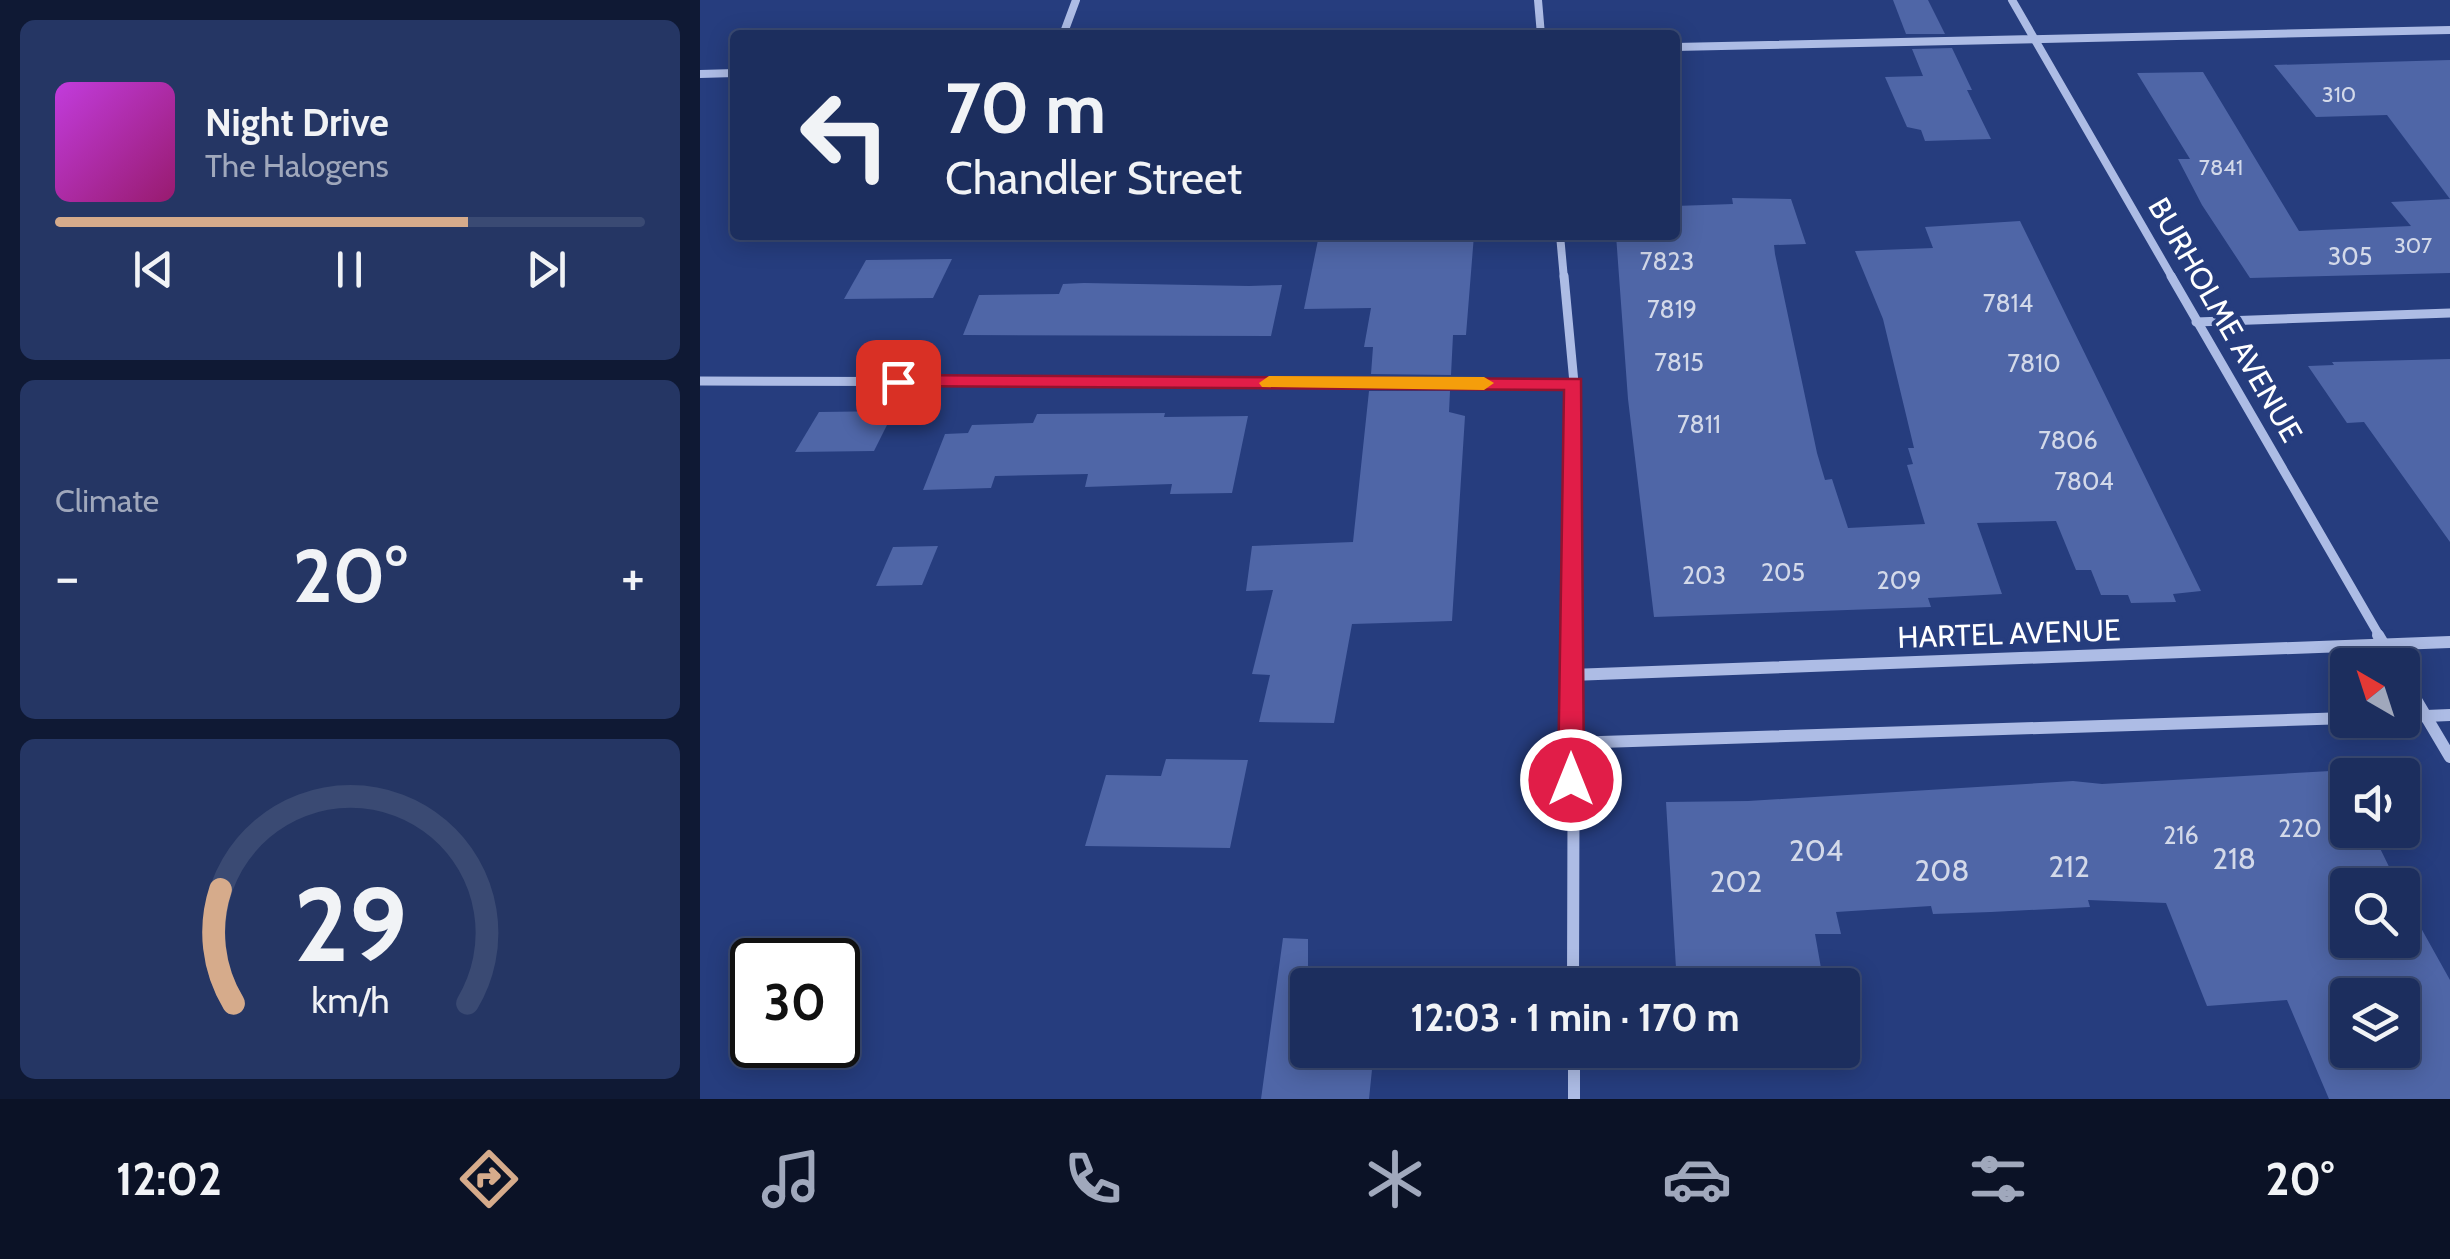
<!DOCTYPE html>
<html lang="en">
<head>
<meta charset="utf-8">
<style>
	:root { --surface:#1c2e5e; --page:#253664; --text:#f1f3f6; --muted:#a0a8bc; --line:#3a4a73; --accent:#d6ab8b }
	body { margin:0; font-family:Cabin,sans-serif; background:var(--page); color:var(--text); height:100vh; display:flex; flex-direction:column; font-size:38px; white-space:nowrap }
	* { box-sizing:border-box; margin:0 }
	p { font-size:32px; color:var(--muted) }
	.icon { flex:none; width:55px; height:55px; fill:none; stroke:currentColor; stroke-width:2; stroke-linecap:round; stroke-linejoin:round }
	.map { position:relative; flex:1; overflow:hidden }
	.sheet { display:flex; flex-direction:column; gap:20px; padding:20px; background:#0f1934; width:700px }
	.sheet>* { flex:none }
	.hud { position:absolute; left:30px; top:30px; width:950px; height:210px; border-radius:10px; box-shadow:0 5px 25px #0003,0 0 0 2px var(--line); background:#1c2e5e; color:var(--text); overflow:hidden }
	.needle { width:65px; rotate:321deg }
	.controls { position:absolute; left:1630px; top:648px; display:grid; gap:20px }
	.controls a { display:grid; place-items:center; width:90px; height:90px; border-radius:10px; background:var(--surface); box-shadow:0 5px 25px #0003,0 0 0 2px var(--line); font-size:50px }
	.speed { position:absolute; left:30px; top:938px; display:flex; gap:20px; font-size:50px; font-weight:700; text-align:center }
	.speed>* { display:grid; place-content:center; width:130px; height:130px; border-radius:50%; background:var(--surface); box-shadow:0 5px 25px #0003,0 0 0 2px var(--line); line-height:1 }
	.speed .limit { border:5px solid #111; border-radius:15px; background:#fff; color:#111 }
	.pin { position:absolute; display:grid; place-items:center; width:85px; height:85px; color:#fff; margin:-42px; border-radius:20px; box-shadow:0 5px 15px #0006 }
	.me { position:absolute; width:110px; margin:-55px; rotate:0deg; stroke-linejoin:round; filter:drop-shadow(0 0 8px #0008) }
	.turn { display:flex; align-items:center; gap:35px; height:210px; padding:0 50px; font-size:45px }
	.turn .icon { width:130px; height:130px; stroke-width:2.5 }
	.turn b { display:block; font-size:70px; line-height:85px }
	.big { font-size:75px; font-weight:800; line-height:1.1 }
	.sheet .tile { flex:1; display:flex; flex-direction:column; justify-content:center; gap:15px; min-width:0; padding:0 35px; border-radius:15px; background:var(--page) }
	.sheet .dial { align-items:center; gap:0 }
	.dial svg { height:260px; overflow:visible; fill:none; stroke:var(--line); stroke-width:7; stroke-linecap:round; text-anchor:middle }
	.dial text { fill:var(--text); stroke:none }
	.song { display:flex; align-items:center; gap:30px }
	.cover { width:120px; height:120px; border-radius:15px; background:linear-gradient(135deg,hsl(290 70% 55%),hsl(320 70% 35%)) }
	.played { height:10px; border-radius:5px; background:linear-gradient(90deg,var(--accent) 70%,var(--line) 70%) }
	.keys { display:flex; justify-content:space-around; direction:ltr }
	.heat { display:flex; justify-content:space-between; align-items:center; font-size:55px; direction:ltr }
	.trip { position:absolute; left:590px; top:968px; width:570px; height:100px; border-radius:10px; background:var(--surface); box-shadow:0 5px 25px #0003,0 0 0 2px var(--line); font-weight:800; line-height:100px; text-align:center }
	.menu { display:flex; height:160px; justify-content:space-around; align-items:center; background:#0b1226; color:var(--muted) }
	.menu .icon { width:70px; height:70px }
	.menu .current { color:var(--accent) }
	.menu b { font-size:45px; color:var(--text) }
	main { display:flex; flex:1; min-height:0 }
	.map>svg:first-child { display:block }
	.building { fill:#4f66a7; fill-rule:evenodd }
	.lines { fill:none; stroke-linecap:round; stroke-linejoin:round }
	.street-far2 { stroke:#adbce5; stroke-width:8 }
	.street-far1 { stroke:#adbce5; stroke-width:9 }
	.street { stroke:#adbce5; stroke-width:12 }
	.route { fill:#e11d48; stroke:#92132f; stroke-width:2.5 }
	.slow { fill:#f59e0b }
	.labels { text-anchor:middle; stroke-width:8; stroke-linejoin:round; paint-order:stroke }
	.far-number-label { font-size:22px; fill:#d3d9e9 }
	.number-label { font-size:25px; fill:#d3d9e9 }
	.street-label { font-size:30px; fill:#fff; stroke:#263d7e }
	.near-number-label { font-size:30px; fill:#d3d9e9 }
</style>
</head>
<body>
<main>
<section class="sheet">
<div class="tile">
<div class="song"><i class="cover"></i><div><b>Night Drive</b><p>The Halogens</p></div></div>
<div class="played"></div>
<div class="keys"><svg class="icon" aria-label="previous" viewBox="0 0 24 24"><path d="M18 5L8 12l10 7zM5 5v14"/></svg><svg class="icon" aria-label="pause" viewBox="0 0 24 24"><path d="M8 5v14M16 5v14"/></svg><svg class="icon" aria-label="next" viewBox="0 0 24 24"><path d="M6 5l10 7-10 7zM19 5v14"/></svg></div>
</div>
<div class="tile"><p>Climate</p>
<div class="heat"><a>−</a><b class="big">20°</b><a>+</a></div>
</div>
<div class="tile dial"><svg viewBox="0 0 100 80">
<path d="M14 69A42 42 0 1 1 86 69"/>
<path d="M14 69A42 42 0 0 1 10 34" stroke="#d6ab8b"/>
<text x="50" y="56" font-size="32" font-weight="700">29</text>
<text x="50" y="72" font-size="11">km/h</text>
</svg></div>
</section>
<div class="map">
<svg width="1750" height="1099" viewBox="0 0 1750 1099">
	<rect width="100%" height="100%" fill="#263d7e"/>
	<!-- building -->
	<g class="building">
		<polygon points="1193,0 1228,0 1245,34 1206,34"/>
		<polygon points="1252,48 1272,90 1267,90 1291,139 1225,141 1221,130 1207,127 1185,77 1223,76 1212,49"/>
		<polygon points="1750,60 1750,199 1687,115 1616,117 1574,65"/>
		<polygon points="1503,72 1599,231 1711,226 1691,202 1750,199 1750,273 1550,278 1502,205 1478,159 1490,159 1437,73"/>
		<polygon points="1032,198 1091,199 1106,244 1074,245 1075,254 1117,453 1125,480 1132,479 1148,528 1225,524 1207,465 1213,464 1208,448 1214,448 1183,319 1155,251 1233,248 1225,227 1320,221 1501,591 1473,594 1476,602 1431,603 1428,595 1401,595 1391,570 1376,570 1356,521 1277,523 1302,594 1228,598 1231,607 954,617 928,399 916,235 975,235 975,206 1033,204"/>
		<polygon points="619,235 774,235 766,335 753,335 751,375 671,374 673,347 664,347 671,308 604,309"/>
		<polygon points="252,259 233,298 144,299 166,260"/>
		<polygon points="384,283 549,286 582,285 571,336 263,335 279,295 359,294 363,284"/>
		<polygon points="1750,359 1750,542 1664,422 1647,423 1608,366 1634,365 1632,362"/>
		<polygon points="669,391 750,391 749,412 765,416 752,621 652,624 634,723 559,722 570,675 552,674 573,590 546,591 552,546 653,542"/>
		<polygon points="194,411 174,451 95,452 119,412"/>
		<polygon points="465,413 464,417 548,416 532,493 470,494 472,484 385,487 388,474 295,476 291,488 223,490 245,434 268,433 272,425 333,423 337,414"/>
		<polygon points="238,546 222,585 176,586 193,547"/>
		<polygon points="466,759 548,760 530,848 385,846 406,775 461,776"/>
		<path d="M1648,770V830H1671L1698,885H1648V940H1702V894L1750,980V1099H1629L1587,1000L1507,1006L1466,903L1388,900L1390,907L1291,912L1233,914L1231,906L1136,912L1141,934H1115L1124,985H977L966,802L1048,801L1373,781L1402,784ZM1648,995H1702V1050H1648Z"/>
		<polygon points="583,938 608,939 608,1050 674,1050 669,1099 561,1099"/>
	</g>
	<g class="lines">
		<!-- street-far2 -->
		<g class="street-far2">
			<polyline points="838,0 841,35"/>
			<polyline points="1312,0 1473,279"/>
			<polyline points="363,35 376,0"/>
			<polyline points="975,47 1750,30"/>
			<polyline points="0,74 35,73"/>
			<polyline points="860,235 864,279"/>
		</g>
		<!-- street-far1 -->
		<g class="street-far1">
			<polyline points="864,276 874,383 874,637"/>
			<polyline points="1471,276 1680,637"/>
			<polyline points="1496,322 1750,313"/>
			<polyline points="0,381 874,383"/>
		</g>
		<!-- street -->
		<g class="street">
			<polyline points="1678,635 1696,665"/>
			<polyline points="871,675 1750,642"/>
			<polyline points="1702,676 1750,757"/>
			<polyline points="1702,717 1750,715"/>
			<polyline points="870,743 1648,718"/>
			<polyline points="873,985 874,635"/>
			<polyline points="874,1050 874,1099"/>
		</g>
	</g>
	<!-- route -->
	<polygon class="route" points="198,375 881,379 884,780 880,788 871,791 861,788 858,780 864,390 191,386 191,377"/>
	<!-- slow -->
	<polygon class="slow" points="569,376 784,377 794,383 784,390 562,387 559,383"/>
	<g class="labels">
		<!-- far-number labels -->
		<g class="far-number-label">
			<text x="1639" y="102">310</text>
			<text x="1521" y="175">7841</text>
			<text x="1713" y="253">307</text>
		</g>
		<!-- number labels -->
		<g class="number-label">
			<text x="1650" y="265">305</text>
			<text x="967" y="270">7823</text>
			<text x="1308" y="312">7814</text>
			<text x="972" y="318">7819</text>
			<text x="979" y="371">7815</text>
			<text x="1334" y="372">7810</text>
			<text x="999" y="433">7811</text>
			<text x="1368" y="449">7806</text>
			<text x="1384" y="490">7804</text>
			<text x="1083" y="581">205</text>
			<text x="1004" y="584">203</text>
			<text x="1199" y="589">209</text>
			<text x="1600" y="837">220</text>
			<text x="1481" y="844">216</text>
		</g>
		<!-- street labels -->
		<g class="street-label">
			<text transform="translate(1525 320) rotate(60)" y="10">BURHOLME AVENUE</text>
			<text transform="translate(1309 634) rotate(-2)" y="10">HARTEL AVENUE</text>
		</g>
		<!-- near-number labels -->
		<g class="near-number-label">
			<text x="1116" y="861">204</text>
			<text x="1534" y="869">218</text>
			<text x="1369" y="877">212</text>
			<text x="1242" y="881">208</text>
			<text x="1036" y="892">202</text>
		</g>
	</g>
</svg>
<div class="controls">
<a><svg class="needle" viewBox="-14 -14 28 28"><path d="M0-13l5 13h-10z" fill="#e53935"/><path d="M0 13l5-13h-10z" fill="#a0a8bc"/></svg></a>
<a><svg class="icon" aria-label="sound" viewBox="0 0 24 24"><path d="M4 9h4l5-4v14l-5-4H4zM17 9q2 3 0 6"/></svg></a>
<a><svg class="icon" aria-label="search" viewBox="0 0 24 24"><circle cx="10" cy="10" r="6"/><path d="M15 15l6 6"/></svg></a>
<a><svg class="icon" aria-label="layers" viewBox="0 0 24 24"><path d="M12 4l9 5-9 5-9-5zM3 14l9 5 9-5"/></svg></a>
</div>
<div class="speed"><div class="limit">30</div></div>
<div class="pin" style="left:198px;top:382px;background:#d93025"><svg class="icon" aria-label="arrive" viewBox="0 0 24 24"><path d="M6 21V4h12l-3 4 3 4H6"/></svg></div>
<svg class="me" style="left:871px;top:780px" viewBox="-20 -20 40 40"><circle r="17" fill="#e11d48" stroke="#fff" stroke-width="3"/><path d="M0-11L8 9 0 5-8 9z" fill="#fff"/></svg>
<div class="trip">12:03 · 1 min · 170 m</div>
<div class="hud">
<div class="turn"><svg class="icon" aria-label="left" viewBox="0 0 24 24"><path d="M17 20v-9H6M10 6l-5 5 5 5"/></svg><div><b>70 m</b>Chandler Street</div></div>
</div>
</div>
</main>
<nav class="menu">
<b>12:02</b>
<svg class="icon current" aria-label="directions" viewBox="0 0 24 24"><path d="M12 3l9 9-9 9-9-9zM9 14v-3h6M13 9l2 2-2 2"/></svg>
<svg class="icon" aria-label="music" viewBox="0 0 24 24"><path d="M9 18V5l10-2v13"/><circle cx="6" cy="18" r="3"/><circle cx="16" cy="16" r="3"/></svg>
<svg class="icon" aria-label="phone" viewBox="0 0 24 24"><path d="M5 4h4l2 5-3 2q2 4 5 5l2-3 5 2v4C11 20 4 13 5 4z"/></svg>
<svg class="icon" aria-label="climate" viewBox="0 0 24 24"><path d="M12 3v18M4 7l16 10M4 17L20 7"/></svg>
<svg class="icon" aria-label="car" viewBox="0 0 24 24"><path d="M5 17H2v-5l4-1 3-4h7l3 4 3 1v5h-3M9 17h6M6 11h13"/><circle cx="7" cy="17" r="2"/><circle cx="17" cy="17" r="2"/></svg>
<svg class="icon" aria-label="filters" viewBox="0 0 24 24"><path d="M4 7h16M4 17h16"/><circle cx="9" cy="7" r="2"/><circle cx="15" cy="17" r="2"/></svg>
<b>20°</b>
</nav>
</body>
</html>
